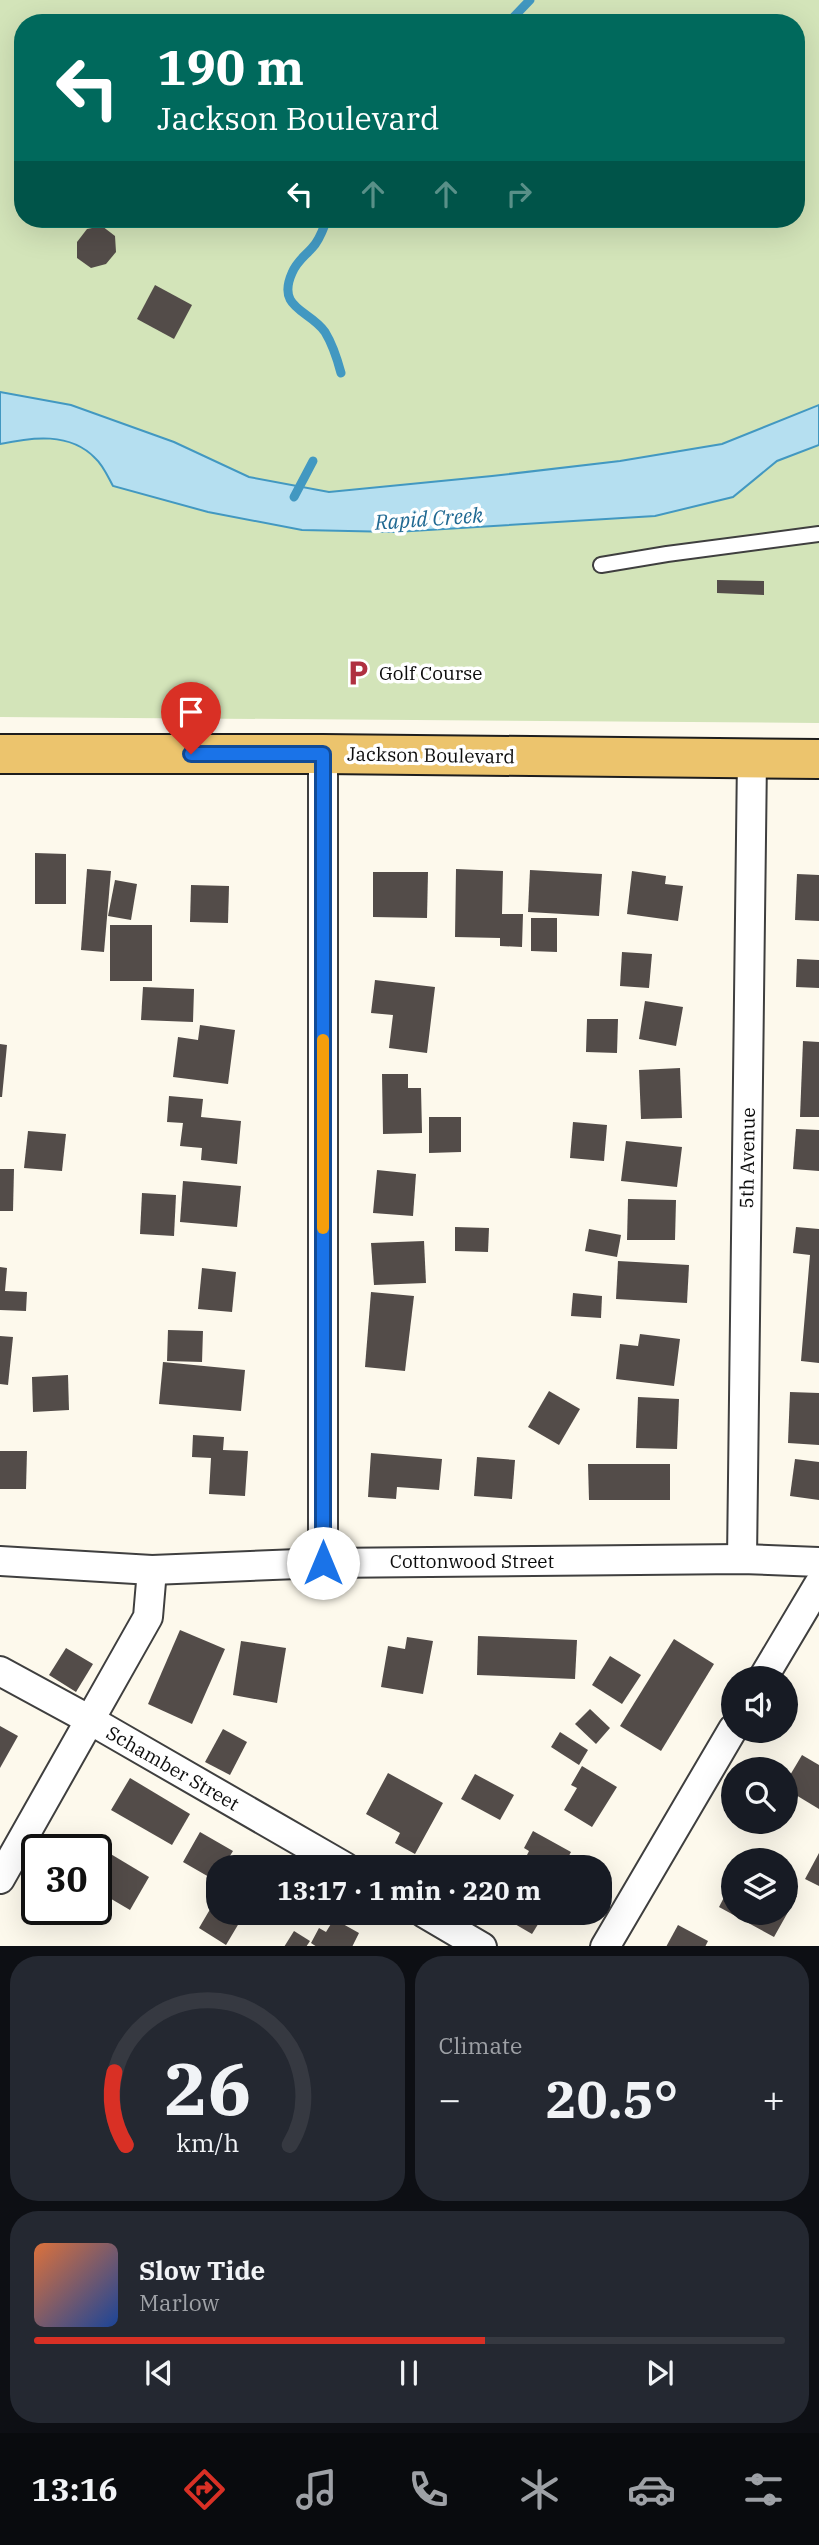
<!DOCTYPE html>
<html lang="en">
<head>
<meta charset="utf-8">
<style>
	:root { --surface:#171b24; --page:#242831; --text:#f1f3f6; --muted:#9ea1a6; --line:#363941; --accent:#d93025 }
	body { margin:0; font-family:"IBM Plex Serif",serif; background:var(--page); color:var(--text); height:100vh; display:flex; flex-direction:column; font-size:26px; white-space:nowrap }
	* { box-sizing:border-box; margin:0 }
	p { font-size:23px; color:var(--muted) }
	.icon { flex:none; width:38px; height:38px; fill:none; stroke:currentColor; stroke-width:2; stroke-linecap:round; stroke-linejoin:round }
	.map { position:relative; height:1946px; overflow:hidden }
	.sheet { display:flex; flex-direction:column; gap:10px; padding:10px; background:#0d0f14; flex:1 }
	.sheet>* { flex:none }
	.guide { position:absolute; left:14px; top:14px; width:791px; height:214px; border-radius:28px; box-shadow:0 7px 28px #0002; background:#00695c; color:#fff; overflow:hidden }
	.fabs { position:absolute; left:721px; top:1666px; display:grid; gap:14px }
	.fabs a { display:grid; place-items:center; width:77px; height:77px; border-radius:50%; background:var(--surface); box-shadow:0 7px 28px #0002; font-size:35px }
	.speed { position:absolute; left:21px; top:1834px; display:flex; gap:14px; font-size:35px; font-weight:700; text-align:center }
	.speed>* { display:grid; place-content:center; width:91px; height:91px; border-radius:50%; background:var(--surface); box-shadow:0 7px 28px #0002; line-height:1 }
	.speed .limit { border:4px solid #111; border-radius:10px; background:#fff; color:#111 }
	.pin { position:absolute; display:grid; place-items:center; width:60px; height:60px; color:#fff; margin:-72px -30px; border-radius:50% 50% 50% 0; rotate:-45deg; box-shadow:0 0 7px #0007 }
	.pin .icon { rotate:45deg }
	.me { position:absolute; width:77px; margin:-38px; rotate:0deg; stroke-linejoin:round; filter:drop-shadow(0 0 5px #0008) }
	.turn { display:flex; align-items:center; gap:24px; height:147px; padding:0 28px; font-size:32px }
	.turn .icon { width:91px; height:91px; stroke-width:2.5 }
	.turn b { display:block; font-size:49px; line-height:60px }
	.lanes { display:flex; align-items:center; height:66px; padding:0 28px; background:#0003; justify-content:center; gap:35px; direction:ltr }
	.lanes .off { opacity:.35 }
	.big { font-size:52px; font-weight:700; line-height:1.1 }
	.sheet .card { flex:1; display:flex; flex-direction:column; justify-content:center; gap:10px; min-width:0; padding:0 24px; border-radius:28px; background:var(--page) }
	.sheet .dial { align-items:center; gap:0 }
	.dial svg { height:182px; overflow:visible; fill:none; stroke:var(--line); stroke-width:7; stroke-linecap:round; text-anchor:middle }
	.dial text { fill:var(--text); stroke:none }
	.song { display:flex; align-items:center; gap:21px }
	.cover { width:84px; height:84px; border-radius:10px; background:linear-gradient(135deg,hsl(20 70% 55%),hsl(220 70% 35%)) }
	.played { height:7px; border-radius:4px; background:linear-gradient(90deg,var(--accent) 60%,var(--line) 60%) }
	.keys { display:flex; justify-content:space-around; direction:ltr }
	.heat { display:flex; justify-content:space-between; align-items:center; font-size:38px; direction:ltr }
	.sheet .tiles { flex:1; display:grid; gap:10px; grid-template-columns:1fr 1fr }
	.card:last-child { grid-column:span 2 }
	.trip { position:absolute; left:206px; top:1855px; width:406px; height:70px; border-radius:28px; background:var(--surface); box-shadow:0 7px 28px #0002; font-weight:700; line-height:70px; text-align:center }
	.tab-bar { display:flex; height:112px; justify-content:space-around; align-items:center; background:#090b0e; color:var(--muted) }
	.tab-bar .icon { width:49px; height:49px }
	.tab-bar .selected { color:var(--accent) }
	.tab-bar b { font-size:32px; color:var(--text) }
	.map>svg:first-child { display:block }
	.green { fill:#d3e4b9; fill-rule:evenodd }
	.water { fill:#b5dff0; stroke:#4298c1; stroke-width:2 }
	.lines { fill:none; stroke-linecap:round; stroke-linejoin:round }
	.stream { stroke:#4298c1; stroke-width:9 }
	.building { fill:#534c49 }
	.lane-casing { stroke:#3f3f3f; stroke-width:18 }
	.street-casing { stroke:#3f3f3f; stroke-width:32 }
	.primary-casing { stroke:#1d1d1d; stroke-width:42 }
	.lane { stroke:#fff; stroke-width:14 }
	.street { stroke:#fff; stroke-width:28 }
	.primary { stroke:#ecc46d; stroke-width:38 }
	.route-casing { stroke:#114b97; stroke-width:18 }
	.route { stroke:#1a73e8; stroke-width:12 }
	.slow { stroke:#f59e0b; stroke-width:12 }
	.labels { text-anchor:middle; stroke-width:7; stroke-linejoin:round; paint-order:stroke }
	.poi-label { font-size:19px; fill:#0c0c0c; stroke:#fff; text-anchor:start }
	.street-label { font-size:19px; fill:#0c0c0c; stroke:#fff }
	.water-label { font-size:21px; font-style:italic; fill:#206992; stroke:#fff }
</style>
</head>
<body>
<div class="map">
<svg width="819" height="1947" viewBox="0 0 819 1947">
	<rect width="100%" height="100%" fill="#fdf9ec"/>
	<!-- green -->
	<path class="green" d="M0,0H819V723L0,717ZM23,23H796V219H23Z"/>
	<!-- water -->
	<path class="water" d="M0,392L71,405L174,442L249,477L329,492L492,476L620,461L722,444L819,405V445L777,461L733,497L655,516L395,532L302,530L208,512L113,486C108,477 103,465 95,458C70,432 32,437 0,444Z"/>
	<g class="lines">
		<!-- stream -->
		<g class="stream">
			<polyline points="508,23 530,0"/>
			<path d="M327,219C323,229 320,240 312,248C304,257 297,261 292,273C276,309 310,310 325,332C333,345 337,358 341,373"/>
			<polyline points="294,497 313,461"/>
		</g>
	</g>
	<!-- building -->
	<g class="building">
		<polygon points="102,226 115,236 116,252 106,264 91,268 77,258 77,242 87,229"/>
		<polygon points="155,285 192,305 174,339 137,319"/>
		<polygon points="717,580 764,581 764,595 717,593"/>
		<polygon points="35,853 66,854 66,904 35,904"/>
		<polygon points="87,869 111,871 104,952 81,950"/>
		<polygon points="456,869 503,871 502,914 523,914 522,947 500,946 500,938 455,937"/>
		<polygon points="530,870 602,874 599,916 528,912"/>
		<polygon points="632,871 666,876 665,884 683,886 678,921 627,914"/>
		<polygon points="373,872 428,872 427,918 373,917"/>
		<polygon points="797,874 819,875 819,921 795,920"/>
		<polygon points="115,880 137,884 131,920 108,916"/>
		<polygon points="191,885 229,886 228,923 190,922"/>
		<polygon points="531,918 557,918 557,952 531,951"/>
		<rect x="110" y="925" width="42" height="56"/>
		<polygon points="622,952 652,954 649,988 620,986"/>
		<polygon points="797,959 819,960 819,988 796,987"/>
		<polygon points="375,980 435,987 427,1053 389,1048 393,1015 371,1013"/>
		<polygon points="143,987 194,989 193,1022 141,1020"/>
		<polygon points="645,1001 683,1007 676,1046 639,1039"/>
		<polygon points="587,1019 618,1019 617,1053 586,1052"/>
		<polygon points="200,1025 235,1030 228,1084 173,1077 178,1037 198,1040"/>
		<polygon points="803,1041 819,1042 819,1117 800,1117"/>
		<polygon points="0,1044 7,1045 2,1097 0,1097"/>
		<polygon points="680,1068 682,1118 641,1119 639,1070"/>
		<polygon points="382,1074 408,1074 408,1088 421,1088 422,1133 383,1134"/>
		<polygon points="169,1096 203,1099 201,1117 241,1121 237,1164 201,1160 202,1148 180,1146 183,1123 167,1122"/>
		<polygon points="429,1117 461,1117 461,1152 429,1153"/>
		<polygon points="573,1122 607,1125 604,1161 570,1158"/>
		<polygon points="796,1129 819,1130 819,1171 793,1169"/>
		<polygon points="28,1131 66,1134 62,1171 24,1168"/>
		<polygon points="626,1141 682,1147 677,1187 621,1181"/>
		<polygon points="0,1169 14,1169 13,1211 0,1211"/>
		<polygon points="377,1170 416,1174 413,1216 373,1213"/>
		<polygon points="183,1181 241,1186 237,1227 180,1222"/>
		<polygon points="142,1193 176,1195 174,1236 140,1234"/>
		<polygon points="628,1199 676,1200 675,1240 627,1240"/>
		<polygon points="455,1227 489,1228 488,1252 455,1251"/>
		<polygon points="796,1227 819,1229 819,1363 801,1361 810,1255 793,1253"/>
		<polygon points="589,1229 621,1235 617,1257 585,1251"/>
		<polygon points="424,1241 426,1283 374,1285 371,1243"/>
		<polygon points="618,1261 689,1265 687,1303 616,1299"/>
		<polygon points="0,1267 7,1268 5,1291 27,1292 26,1311 0,1310"/>
		<polygon points="202,1268 236,1272 232,1312 198,1309"/>
		<polygon points="371,1292 414,1296 405,1371 365,1367"/>
		<polygon points="573,1293 602,1296 601,1318 571,1316"/>
		<polygon points="168,1330 203,1331 202,1362 167,1361"/>
		<polygon points="640,1334 680,1339 674,1386 616,1379 620,1344 638,1346"/>
		<polygon points="0,1336 13,1337 8,1385 0,1384"/>
		<polygon points="163,1362 245,1370 241,1411 159,1404"/>
		<polygon points="68,1375 69,1410 33,1412 32,1377"/>
		<polygon points="549,1391 580,1409 559,1445 528,1427"/>
		<polygon points="790,1392 819,1393 819,1445 788,1443"/>
		<polygon points="638,1397 679,1399 677,1449 636,1448"/>
		<polygon points="193,1435 224,1437 223,1450 248,1451 245,1496 209,1494 211,1458 192,1457"/>
		<polygon points="0,1451 27,1451 26,1489 0,1489"/>
		<polygon points="371,1453 442,1459 439,1490 397,1487 396,1499 368,1497"/>
		<polygon points="477,1457 515,1460 512,1499 474,1496"/>
		<polygon points="795,1459 819,1462 819,1500 790,1496"/>
		<polygon points="588,1464 670,1464 670,1500 589,1500"/>
		<polygon points="180,1630 225,1649 192,1724 148,1704"/>
		<polygon points="478,1636 577,1640 575,1679 477,1675"/>
		<polygon points="407,1637 433,1641 423,1694 381,1687 388,1646 405,1649"/>
		<polygon points="674,1639 714,1664 661,1751 620,1726"/>
		<polygon points="241,1641 286,1648 277,1703 233,1695"/>
		<polygon points="66,1648 93,1664 76,1692 49,1675"/>
		<polygon points="610,1656 641,1675 622,1704 592,1685"/>
		<polygon points="590,1709 610,1728 596,1744 575,1724"/>
		<polygon points="0,1726 18,1736 0,1768"/>
		<polygon points="223,1729 247,1742 230,1775 205,1762"/>
		<polygon points="560,1732 588,1750 579,1765 551,1747"/>
		<polygon points="802,1755 819,1765 819,1809 786,1789 786,1782"/>
		<polygon points="582,1766 617,1787 592,1827 564,1810 577,1788 571,1785"/>
		<polygon points="388,1773 443,1803 415,1854 395,1843 400,1833 366,1814"/>
		<polygon points="475,1774 514,1795 500,1820 461,1799"/>
		<polygon points="130,1778 190,1814 172,1845 111,1810"/>
		<polygon points="533,1831 571,1852 563,1867 521,1867 529,1851 524,1848"/>
		<polygon points="200,1832 233,1851 223,1867 219,1867 216,1881 183,1862"/>
		<polygon points="104,1850 149,1877 130,1910 96,1890 96,1863"/>
		<polygon points="819,1853 819,1886 805,1879"/>
		<polygon points="733,1880 733,1913 786,1913 786,1890 797,1896 774,1937 719,1907"/>
		<polygon points="219,1894 219,1913 245,1913 226,1945 199,1928"/>
		<polygon points="496,1913 545,1913 532,1934"/>
		<polygon points="334,1919 359,1933 352,1947 317,1947 311,1943 319,1928 326,1932"/>
		<polygon points="678,1925 708,1941 705,1947 666,1947"/>
		<polygon points="294,1931 310,1941 306,1947 284,1947"/>
	</g>
	<g class="lines">
		<!-- lane casing -->
		<g class="lane-casing">
			<polyline id="lane" points="601,565 667,554 819,534"/>
		</g>
		<!-- street casing -->
		<g class="street-casing">
			<g id="street">
				<polyline points="742,1559 752,758"/>
				<polyline points="0,1561 152,1570 323,1563 742,1559 819,1562"/>
				<polyline points="323,1563 323,754"/>
				<polyline points="0,1671 90,1720 345,1867"/>
				<polyline points="763,1678 819,1584"/>
				<polyline points="0,1879 148,1617 152,1570"/>
				<polyline points="424,1913 482,1947"/>
				<polyline points="605,1947 733,1729"/>
			</g>
		</g>
		<!-- primary casing -->
		<g class="primary-casing">
			<polyline id="primary" points="0,754 323,754 819,759"/>
		</g>
		<!-- lane -->
		<use href="#lane" class="lane"/>
		<!-- street -->
		<use href="#street" class="street"/>
		<!-- primary -->
		<use href="#primary" class="primary"/>
	</g>
	<g class="lines">
		<!-- route casing -->
		<g class="route-casing">
			<polyline id="route" points="191,754 323,754 323,1563"/>
		</g>
		<!-- route -->
		<use href="#route" class="route"/>
		<!-- slow -->
		<polyline class="slow" points="323,1228 323,1040"/>
	</g>
	<!-- icons -->
	<defs>
		<g id="parking-bare" transform="scale(2.1)"><path d="M-3.5-5.5H1a3.5 3.5 0 0 1 0 7H-1V5.5H-3.5ZM-1-3.4V-.6H.8a1.4 1.4 0 0 0 0-2.8Z" fill="#af3040" stroke="#fff" stroke-width="2.5" paint-order="stroke"/></g>
	</defs>
	<g fill-rule="evenodd">
		<use href="#parking-bare" x="358" y="673"/>
	</g>
	<g class="labels">
		<!-- poi labels -->
		<g class="poi-label">
			<text x="379" y="680">Golf Course</text>
		</g>
		<!-- street labels -->
		<g class="street-label">
			<text transform="translate(431 755) rotate(1)" y="7">Jackson Boulevard</text>
			<text transform="translate(747 1158) rotate(-89)" y="7">5th Avenue</text>
			<text x="472" y="1568">Cottonwood Street</text>
			<text transform="translate(173 1768) rotate(30)" y="7">Schamber Street</text>
		</g>
		<!-- water labels -->
		<g class="water-label">
			<text transform="translate(429 519) rotate(-4)" y="7">Rapid Creek</text>
		</g>
	</g>
</svg>
<div class="fabs">
<a><svg class="icon" aria-label="sound" viewBox="0 0 24 24"><path d="M4 9h4l5-4v14l-5-4H4zM17 9q2 3 0 6"/></svg></a>
<a><svg class="icon" aria-label="search" viewBox="0 0 24 24"><circle cx="10" cy="10" r="6"/><path d="M15 15l6 6"/></svg></a>
<a><svg class="icon" aria-label="layers" viewBox="0 0 24 24"><path d="M12 4l9 5-9 5-9-5zM3 14l9 5 9-5"/></svg></a>
</div>
<div class="speed"><div class="limit">30</div></div>
<div class="pin" style="left:191px;top:754px;background:#d93025"><svg class="icon" aria-label="arrive" viewBox="0 0 24 24"><path d="M6 21V4h12l-3 4 3 4H6"/></svg></div>
<svg class="me" style="left:323px;top:1563px" viewBox="-20 -20 40 40"><circle r="19" fill="#fff"/><path d="M0-13L10 11 0 6-10 11z" fill="#1a73e8"/></svg>
<div class="trip">13:17 · 1 min · 220 m</div>
<div class="guide">
<div class="turn"><svg class="icon" aria-label="left" viewBox="0 0 24 24"><path d="M17 20v-9H6M10 6l-5 5 5 5"/></svg><div><b>190 m</b>Jackson Boulevard</div></div>
<div class="lanes"><svg class="icon" aria-label="left" viewBox="0 0 24 24"><path d="M17 20v-9H6M10 6l-5 5 5 5"/></svg><svg class="icon off" aria-label="ahead" viewBox="0 0 24 24"><path d="M12 20V5M6 11l6-6 6 6"/></svg><svg class="icon off" aria-label="ahead" viewBox="0 0 24 24"><path d="M12 20V5M6 11l6-6 6 6"/></svg><svg class="icon off" aria-label="right" viewBox="0 0 24 24"><path d="M7 20v-9h11M14 6l5 5-5 5"/></svg></div>
</div>
</div>
<section class="sheet">
<div class="tiles">
<div class="card dial"><svg viewBox="0 0 100 80">
<path d="M14 69A42 42 0 1 1 86 69"/>
<path d="M14 69A42 42 0 0 1 9 37" stroke="#d93025"/>
<text x="50" y="56" font-size="32" font-weight="700">26</text>
<text x="50" y="72" font-size="11">km/h</text>
</svg></div>
<div class="card"><p>Climate</p>
<div class="heat"><a>−</a><b class="big">20.5°</b><a>+</a></div>
</div>
<div class="card">
<div class="song"><i class="cover"></i><div><b>Slow Tide</b><p>Marlow</p></div></div>
<div class="played"></div>
<div class="keys"><svg class="icon" aria-label="previous" viewBox="0 0 24 24"><path d="M18 5L8 12l10 7zM5 5v14"/></svg><svg class="icon" aria-label="pause" viewBox="0 0 24 24"><path d="M8 5v14M16 5v14"/></svg><svg class="icon" aria-label="next" viewBox="0 0 24 24"><path d="M6 5l10 7-10 7zM19 5v14"/></svg></div>
</div>
</div>
</section>
<nav class="tab-bar">
<b>13:16</b>
<svg class="icon selected" aria-label="directions" viewBox="0 0 24 24"><path d="M12 3l9 9-9 9-9-9zM9 14v-3h6M13 9l2 2-2 2"/></svg>
<svg class="icon" aria-label="music" viewBox="0 0 24 24"><path d="M9 18V5l10-2v13"/><circle cx="6" cy="18" r="3"/><circle cx="16" cy="16" r="3"/></svg>
<svg class="icon" aria-label="phone" viewBox="0 0 24 24"><path d="M5 4h4l2 5-3 2q2 4 5 5l2-3 5 2v4C11 20 4 13 5 4z"/></svg>
<svg class="icon" aria-label="climate" viewBox="0 0 24 24"><path d="M12 3v18M4 7l16 10M4 17L20 7"/></svg>
<svg class="icon" aria-label="car" viewBox="0 0 24 24"><path d="M5 17H2v-5l4-1 3-4h7l3 4 3 1v5h-3M9 17h6M6 11h13"/><circle cx="7" cy="17" r="2"/><circle cx="17" cy="17" r="2"/></svg>
<svg class="icon" aria-label="filters" viewBox="0 0 24 24"><path d="M4 7h16M4 17h16"/><circle cx="9" cy="7" r="2"/><circle cx="15" cy="17" r="2"/></svg>
</nav>
</body>
</html>
